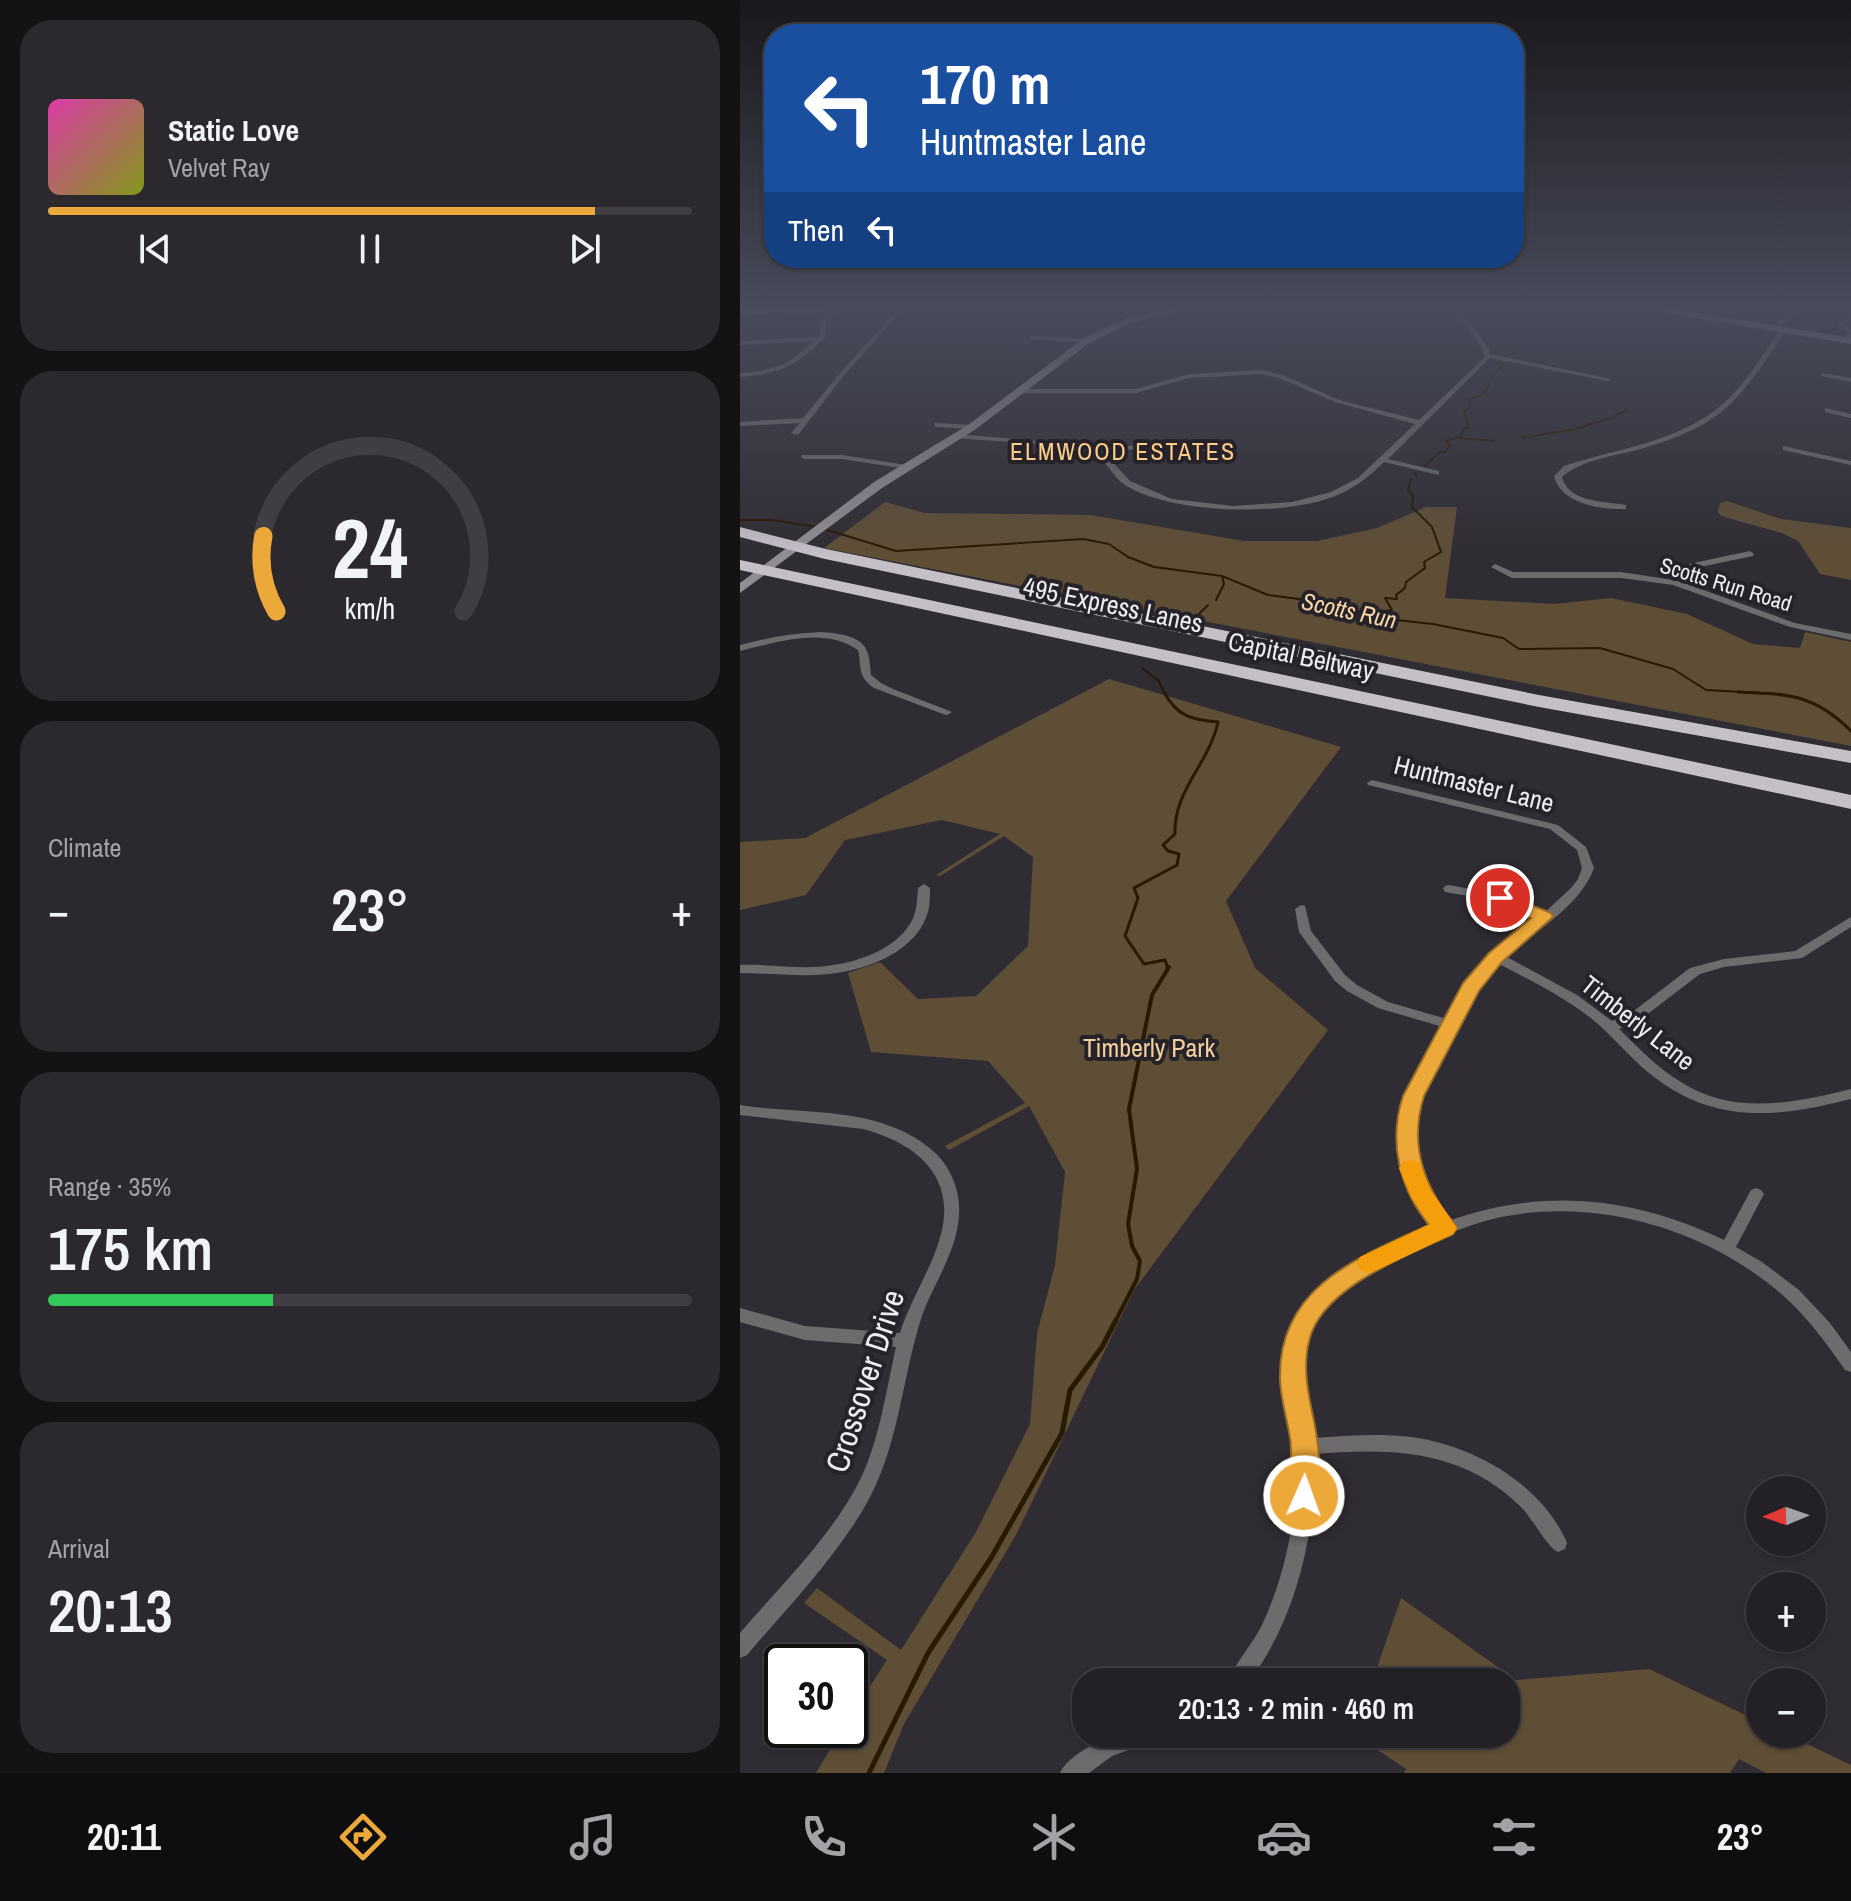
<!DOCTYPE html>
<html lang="en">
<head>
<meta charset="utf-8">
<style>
	:root { --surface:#242126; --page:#2c292e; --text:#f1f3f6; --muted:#a3a3a7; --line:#413e43; --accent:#eca93a }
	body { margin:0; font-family:"Archivo Narrow",sans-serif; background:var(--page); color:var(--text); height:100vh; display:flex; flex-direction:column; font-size:30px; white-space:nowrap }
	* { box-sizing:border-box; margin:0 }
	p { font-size:26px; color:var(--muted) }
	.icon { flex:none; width:44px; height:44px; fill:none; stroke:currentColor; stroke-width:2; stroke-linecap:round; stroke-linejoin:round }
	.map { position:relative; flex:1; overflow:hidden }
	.details { display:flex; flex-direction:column; gap:20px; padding:20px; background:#141215; width:740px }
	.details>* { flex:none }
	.guide { position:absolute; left:24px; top:24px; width:760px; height:244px; border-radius:32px; box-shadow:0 2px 6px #0004,0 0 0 2px var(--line); background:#1a4fa0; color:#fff; overflow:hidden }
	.needle { width:52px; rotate:268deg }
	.controls { position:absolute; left:1006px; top:1476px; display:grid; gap:16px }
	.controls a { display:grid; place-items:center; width:80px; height:80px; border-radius:50%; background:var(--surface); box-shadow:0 2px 6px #0004,0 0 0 2px var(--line); font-size:40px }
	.speed { position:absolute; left:24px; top:1644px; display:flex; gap:16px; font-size:40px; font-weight:700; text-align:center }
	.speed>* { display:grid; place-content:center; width:104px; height:104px; border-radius:50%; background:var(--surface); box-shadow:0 2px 6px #0004,0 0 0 2px var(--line); line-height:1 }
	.speed .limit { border:4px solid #111; border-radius:12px; background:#fff; color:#111 }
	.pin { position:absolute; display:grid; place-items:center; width:68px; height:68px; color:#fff; margin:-34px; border:4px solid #fff; border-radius:50%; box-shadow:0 2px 8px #0007 }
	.me { position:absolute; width:88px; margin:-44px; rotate:2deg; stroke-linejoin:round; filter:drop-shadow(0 0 6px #0008) }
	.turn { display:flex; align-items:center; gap:28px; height:168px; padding:0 24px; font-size:36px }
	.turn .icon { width:104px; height:104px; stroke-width:2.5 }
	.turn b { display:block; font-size:56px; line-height:68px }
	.then { display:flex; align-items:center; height:76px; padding:0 24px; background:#0003; gap:16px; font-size:30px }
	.big { font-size:60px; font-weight:600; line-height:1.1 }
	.details .card { flex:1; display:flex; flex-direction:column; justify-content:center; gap:12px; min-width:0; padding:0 28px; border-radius:32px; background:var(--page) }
	.details .dial { align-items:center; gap:0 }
	.dial svg { height:208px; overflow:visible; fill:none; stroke:var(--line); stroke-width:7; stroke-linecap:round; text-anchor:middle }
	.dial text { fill:var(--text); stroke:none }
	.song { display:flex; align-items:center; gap:24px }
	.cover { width:96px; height:96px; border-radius:12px; background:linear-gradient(135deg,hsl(320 70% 55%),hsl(70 70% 35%)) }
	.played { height:8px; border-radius:4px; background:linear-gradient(90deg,var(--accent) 85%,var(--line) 85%) }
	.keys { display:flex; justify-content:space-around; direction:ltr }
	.heat { display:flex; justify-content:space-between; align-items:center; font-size:44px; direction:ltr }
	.charge { height:12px; border-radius:6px; background:linear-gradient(90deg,#34c759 35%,var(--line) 0) }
	.trip { position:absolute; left:332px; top:1668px; width:448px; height:80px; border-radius:32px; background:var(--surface); box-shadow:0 2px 6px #0004,0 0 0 2px var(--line); font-weight:600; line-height:80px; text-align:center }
	.tabs { display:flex; height:128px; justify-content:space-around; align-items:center; background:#0e0d0f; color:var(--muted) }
	.tabs .icon { width:56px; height:56px }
	.tabs .active { color:var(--accent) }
	.tabs b { font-size:36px; color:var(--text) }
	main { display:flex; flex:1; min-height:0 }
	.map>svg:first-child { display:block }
	.green { fill:#5f4e36 }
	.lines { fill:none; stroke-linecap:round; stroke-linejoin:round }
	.stream-far3 { stroke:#281902; stroke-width:2 }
	.stream-far2 { stroke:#281902; stroke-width:3 }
	.stream-far1 { stroke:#281902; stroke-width:4 }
	.stream { stroke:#281902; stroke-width:5 }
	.street { fill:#6d6b6e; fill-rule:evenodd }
	.secondary { fill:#918d93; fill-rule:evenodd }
	.highway { fill:#c5bfc8; fill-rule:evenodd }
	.route { fill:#eca93a; stroke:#996e26; stroke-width:2 }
	.slow { fill:#f59e0b }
	.labels { text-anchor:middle; stroke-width:8; stroke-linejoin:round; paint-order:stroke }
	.far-street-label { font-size:22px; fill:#efecf1; stroke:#262229 }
	.far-neighbourhood-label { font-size:24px; letter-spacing:2px; fill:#fccd8a; stroke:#262229 }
	.far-water-label { font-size:24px; font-style:italic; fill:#fad7a6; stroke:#262229 }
	.street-label { font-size:26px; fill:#efecf1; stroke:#262229 }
	.park-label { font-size:26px; fill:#f1cf9e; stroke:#262229 }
	.near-street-label { font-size:32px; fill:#efecf1; stroke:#262229 }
</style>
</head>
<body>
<main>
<section class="details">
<div class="card">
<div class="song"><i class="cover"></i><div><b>Static Love</b><p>Velvet Ray</p></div></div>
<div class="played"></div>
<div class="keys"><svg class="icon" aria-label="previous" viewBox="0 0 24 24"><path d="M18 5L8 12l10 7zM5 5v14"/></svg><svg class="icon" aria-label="pause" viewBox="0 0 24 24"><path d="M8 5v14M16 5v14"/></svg><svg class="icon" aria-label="next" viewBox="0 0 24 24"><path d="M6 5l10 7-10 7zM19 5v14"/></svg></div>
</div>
<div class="card dial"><svg viewBox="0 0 100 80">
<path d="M14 69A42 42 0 1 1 86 69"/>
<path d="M14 69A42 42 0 0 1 9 40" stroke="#eca93a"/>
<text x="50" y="56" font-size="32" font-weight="700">24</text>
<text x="50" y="72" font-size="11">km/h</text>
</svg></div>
<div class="card"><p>Climate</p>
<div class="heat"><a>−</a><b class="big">23°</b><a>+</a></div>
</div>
<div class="card"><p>Range · 35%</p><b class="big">175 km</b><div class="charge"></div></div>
<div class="card"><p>Arrival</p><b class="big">20:13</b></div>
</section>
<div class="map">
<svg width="1111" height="1773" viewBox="0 0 1111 1773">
	<rect width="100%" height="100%" fill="#302c33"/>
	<!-- green -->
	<g class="green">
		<polygon points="987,501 1041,519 1111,528 1111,580 1080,574 1058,541 1042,533 981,516 978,512 980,503"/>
		<polygon points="145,502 185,513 351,515 504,541 577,541 637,528 686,507 717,507 705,598 814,604 871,598 947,614 1013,644 1060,648 1065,632 1111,642 1111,746 84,548"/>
		<polygon points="369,679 601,747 486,901 515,968 588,1030 394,1290 276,1535 164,1724 144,1773 76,1773 102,1730 110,1730 110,1717 147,1660 64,1603 77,1588 161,1650 236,1532 290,1424 297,1334 315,1265 325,1172 289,1106 209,1150 205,1146 285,1103 248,1061 131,1052 108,973 140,962 178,999 236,996 288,946 293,857 264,836 200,876 196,875 260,834 202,820 105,840 66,895 0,910 0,842 65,838"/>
		<polygon points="661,1598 776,1680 909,1669 1020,1722 1020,1734 1046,1734 1111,1765 1111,1773 1026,1773 999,1759 990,1773 664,1773 666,1769 614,1734 766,1734 766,1682 632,1682"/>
	</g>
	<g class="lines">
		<!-- stream-far3 -->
		<g class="stream-far3">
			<polyline points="752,377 763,365 761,362"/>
			<polyline points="744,393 749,385"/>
			<polyline points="873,417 887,410"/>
			<polyline points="718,438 754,441"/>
			<polyline points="782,438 835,429 871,418"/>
			<polyline points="685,466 698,453 705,452 710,445 706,441 721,436 724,429 729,428 724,412 731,407 729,399 741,395"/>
			<polyline points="675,473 676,476"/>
			<polyline points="0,520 32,520 77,527"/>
			<polyline points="84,529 156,551 343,539 369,544 388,557 414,567 482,576 528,595 598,604 619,616 693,624 763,638 779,649 860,648 933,669 966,690 1039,694"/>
			<polyline points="476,600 484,584 482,576"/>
			<polyline points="623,615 652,610 645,598 657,599 656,595 665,588 666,582 685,568 684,562 701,552 692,527 672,507 673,496 668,490 671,479"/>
			<polyline points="451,622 468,605"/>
			<polyline points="402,668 419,681 425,694"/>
		</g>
		<!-- stream-far2 -->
		<g class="stream-far2">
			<path d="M424,692C437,717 453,720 478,722C469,764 433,791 435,834L423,845L428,851L439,854L437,865L394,888L398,898L385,936L404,964L425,960L428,969"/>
			<path d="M998,692C1048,694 1074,694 1111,731"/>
		</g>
		<!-- stream-far1 -->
		<polyline class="stream-far1" points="375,1322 397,1279 400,1261 392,1246 388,1224 397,1169 389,1109 412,995 429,967"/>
		<!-- stream -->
		<polyline class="stream" points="129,1773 188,1653 251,1558 322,1433 330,1390 362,1347 376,1320"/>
		<!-- street -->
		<g class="street">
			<path d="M90,309H96L85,322L86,336C59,365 40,374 0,377V373C34,371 49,365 74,341L0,345V341L78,337L80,336L79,322Z"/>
			<polygon points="158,309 164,309 105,374 58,435 51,433 60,423 0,426 0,422 63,418 101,372"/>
			<path d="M714,309H720L749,349L750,354L871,379L868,381L750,358L648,459L699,471V475L644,462C630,476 617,486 600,494C550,517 432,515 385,485C371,476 367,458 350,453C307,442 260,442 216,438L212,436L216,434L320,443L356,450L413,443L470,448L471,450L467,452L413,447L364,453L390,481L432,499L493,506L552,502L591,492L618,478L675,424L595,402L539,378L521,374L449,378L396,393H280L277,391L280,389H396L449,374L521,370L543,375L599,400L679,420L744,358L743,349Z"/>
			<polygon points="1053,309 1059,309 1036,329 1032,329 1032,327"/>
			<polygon points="1111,317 1111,321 1104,324 1111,330 1111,337 1108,341 1104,341 1107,333 1097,323"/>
			<path d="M1041,329L1046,330C1031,352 1017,375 999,395C972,426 935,439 897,450C873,456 841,460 822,477C829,503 864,501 886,505V509C861,510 821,504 814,476L824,466C878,448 940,442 984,403C1008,382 1023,353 1041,329Z"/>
			<polygon points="292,336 346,339 349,341 346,343 290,339 289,338"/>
			<polygon points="1083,373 1111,378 1111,382 1081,376 1081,374"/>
			<polygon points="1085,408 1111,414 1111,418 1085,412"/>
			<polygon points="195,423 232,425 236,427 232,429 198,427 195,427"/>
			<polygon points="1043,446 1111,461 1111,465 1043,450"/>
			<polygon points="62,455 102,455 167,465 171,467 167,469 102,459 65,459 61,457"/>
			<polygon points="1010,551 1014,554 1013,556 955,568 941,582 1055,623 1111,634 1111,640 1050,627 933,585 881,578 772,578 751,567 755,564 773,572 881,572 933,580 949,564"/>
			<path d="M81,632C96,633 124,635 128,654C130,661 130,668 131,675L141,683L153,689L212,712L207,715L203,714L134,688C117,676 122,668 118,650C84,626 37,642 0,651V645C27,638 53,633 81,632Z"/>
			<path d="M632,780L818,825L846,847L854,868C839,908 796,930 765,956L837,995L872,1021L895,1010L950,968L984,959L1055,951L1111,917V927L1062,958L984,967L960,974L905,1016L879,1029C899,1048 917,1068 941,1082C993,1116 1055,1103 1111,1089V1099C1036,1118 973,1125 909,1073C889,1057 872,1035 852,1019C823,996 790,980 757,963C735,985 723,1013 709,1041C698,1064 684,1088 678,1114C674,1127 673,1142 675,1156C679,1181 694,1201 708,1221C803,1187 894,1197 984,1240L1011,1190L1016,1188L1021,1190L1024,1194L996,1247L1022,1262L1059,1290L1090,1323L1111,1352V1372L1105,1370C1088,1345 1070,1321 1048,1300C973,1231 861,1197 761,1217C725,1225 692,1240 660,1256C623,1274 579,1295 566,1337C556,1370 569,1405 573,1438C606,1436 638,1433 671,1437C733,1445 802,1484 827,1543L825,1549L818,1552C808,1548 793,1520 783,1509C724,1449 652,1448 574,1454C576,1534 557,1617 509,1682H487C495,1663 512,1645 522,1625C539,1589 550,1547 554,1507C557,1483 558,1458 555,1434C552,1414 547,1394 546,1374C541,1289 629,1253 695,1226C635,1143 662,1109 703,1027L638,1008L607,991L595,981L559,932L555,909L561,905L565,906L571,931L605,975L617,985L648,1002L707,1019L729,981L744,962L797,919L757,901L705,892L703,889L705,886L709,885L764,895L804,913L831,888L838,879L842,868L837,850L810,829L628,785L627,783Z"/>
			<path d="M184,884L190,888C190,894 190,901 189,907C180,955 117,974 74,975C50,976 25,973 0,973V965C25,964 50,968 75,967C108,965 151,954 170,924C177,913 177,901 178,888Z"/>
			<path d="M0,1105C63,1115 140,1105 192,1150C210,1165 221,1191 219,1215C217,1254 191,1286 180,1322C161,1384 158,1451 124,1508C92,1562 47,1608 7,1655L0,1658V1633C42,1584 92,1536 121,1478C140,1437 146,1391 156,1347L65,1340L0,1322V1308L65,1326L160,1333C170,1301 189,1273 199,1241C219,1179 179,1144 123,1129L0,1115Z"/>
			<path d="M376,1734H416L413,1741L372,1756L349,1773H320C327,1756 360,1740 376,1734Z"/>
		</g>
		<!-- secondary -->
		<g class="secondary">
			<polygon points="0,309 88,309 83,312 0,315"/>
			<polygon points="431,309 446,309 390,323 349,343 236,429 142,488 0,593 0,583 134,482 228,425 343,339 384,319"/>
			<polygon points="918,309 935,309 1111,338 1111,344 922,312"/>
		</g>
		<!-- highway -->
		<g class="highway">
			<polygon points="0,527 86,549 799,695 1111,751 1111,763 799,707 85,559 0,537"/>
			<polygon points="0,560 1111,795 1111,809 0,570"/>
		</g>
	</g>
	<!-- sky -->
	<linearGradient id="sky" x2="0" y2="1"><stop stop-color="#1a181c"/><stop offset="0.55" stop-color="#484b5b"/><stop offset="1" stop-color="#484b5b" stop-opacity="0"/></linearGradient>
	<rect width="1111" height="557" fill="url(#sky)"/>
	<!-- route -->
	<path class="route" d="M760,892L811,913L813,917L762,962L739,991L684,1096C672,1134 678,1168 698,1201C703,1211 711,1218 717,1228L713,1234C669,1255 581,1287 569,1341C562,1369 569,1398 575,1426C579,1450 584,1482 574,1505L564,1509L554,1505C545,1485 554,1460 550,1438C547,1418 540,1397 540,1377C539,1286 619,1257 689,1225C659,1188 648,1141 663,1096L723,983L749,953L791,918L754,902L751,898Z"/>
	<!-- slow -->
	<polygon class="slow" points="671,1160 679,1162 690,1189 717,1228 713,1234 637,1270 629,1273 620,1270 617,1263 620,1257 690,1224 672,1199 659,1168 663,1162"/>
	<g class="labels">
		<!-- far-street labels -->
		<g class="far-street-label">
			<text transform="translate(986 584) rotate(17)" y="8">Scotts Run Road</text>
		</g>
		<!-- far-neighbourhood labels -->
		<g class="far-neighbourhood-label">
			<text x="383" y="460">ELMWOOD ESTATES</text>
		</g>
		<!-- far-water labels -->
		<g class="far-water-label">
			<text transform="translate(609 611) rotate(12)" y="8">Scotts Run</text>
		</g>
		<!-- street labels -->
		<g class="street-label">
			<text transform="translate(373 605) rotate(12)" y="9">495 Express Lanes</text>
			<text transform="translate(561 656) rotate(12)" y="9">Capital Beltway</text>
			<text transform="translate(734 784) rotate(14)" y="9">Huntmaster Lane</text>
			<text transform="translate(898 1023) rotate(38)" y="9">Timberly Lane</text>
		</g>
		<!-- park labels -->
		<g class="park-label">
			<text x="409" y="1057">Timberly Park</text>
		</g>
		<!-- near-street labels -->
		<g class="near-street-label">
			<text transform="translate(125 1381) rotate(-72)" y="11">Crossover Drive</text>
		</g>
	</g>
</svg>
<div class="controls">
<a><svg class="needle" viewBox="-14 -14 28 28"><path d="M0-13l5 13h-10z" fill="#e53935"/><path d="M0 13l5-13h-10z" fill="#a3a3a7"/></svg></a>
<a>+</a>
<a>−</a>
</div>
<div class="speed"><div class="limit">30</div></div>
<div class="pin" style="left:760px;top:898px;background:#d93025"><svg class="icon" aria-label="arrive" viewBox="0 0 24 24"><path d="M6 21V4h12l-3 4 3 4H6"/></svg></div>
<svg class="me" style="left:564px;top:1496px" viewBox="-20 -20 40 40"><circle r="17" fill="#eca93a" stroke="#fff" stroke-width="3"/><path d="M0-11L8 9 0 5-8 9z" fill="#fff"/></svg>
<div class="trip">20:13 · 2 min · 460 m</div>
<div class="guide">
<div class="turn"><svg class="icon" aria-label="left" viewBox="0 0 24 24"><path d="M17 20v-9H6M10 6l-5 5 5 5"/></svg><div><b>170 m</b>Huntmaster Lane</div></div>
<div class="then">Then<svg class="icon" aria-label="left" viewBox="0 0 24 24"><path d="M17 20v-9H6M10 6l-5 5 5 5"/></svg></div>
</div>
</div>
</main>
<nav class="tabs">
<b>20:11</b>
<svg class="icon active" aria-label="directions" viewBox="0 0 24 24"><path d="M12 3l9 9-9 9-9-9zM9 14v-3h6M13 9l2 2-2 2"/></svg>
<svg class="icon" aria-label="music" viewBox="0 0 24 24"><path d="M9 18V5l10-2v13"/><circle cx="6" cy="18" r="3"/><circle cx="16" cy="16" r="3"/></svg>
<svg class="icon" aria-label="phone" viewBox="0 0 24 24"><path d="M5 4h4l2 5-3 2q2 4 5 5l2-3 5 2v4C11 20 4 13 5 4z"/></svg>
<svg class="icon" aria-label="climate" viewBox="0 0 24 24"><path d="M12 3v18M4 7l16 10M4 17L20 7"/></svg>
<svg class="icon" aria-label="car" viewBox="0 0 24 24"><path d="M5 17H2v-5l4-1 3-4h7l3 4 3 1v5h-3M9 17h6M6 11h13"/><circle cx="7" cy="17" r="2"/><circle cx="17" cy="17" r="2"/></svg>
<svg class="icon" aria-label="filters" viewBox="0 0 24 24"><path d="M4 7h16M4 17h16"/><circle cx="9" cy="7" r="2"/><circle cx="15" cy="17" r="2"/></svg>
<b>23°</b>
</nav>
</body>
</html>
